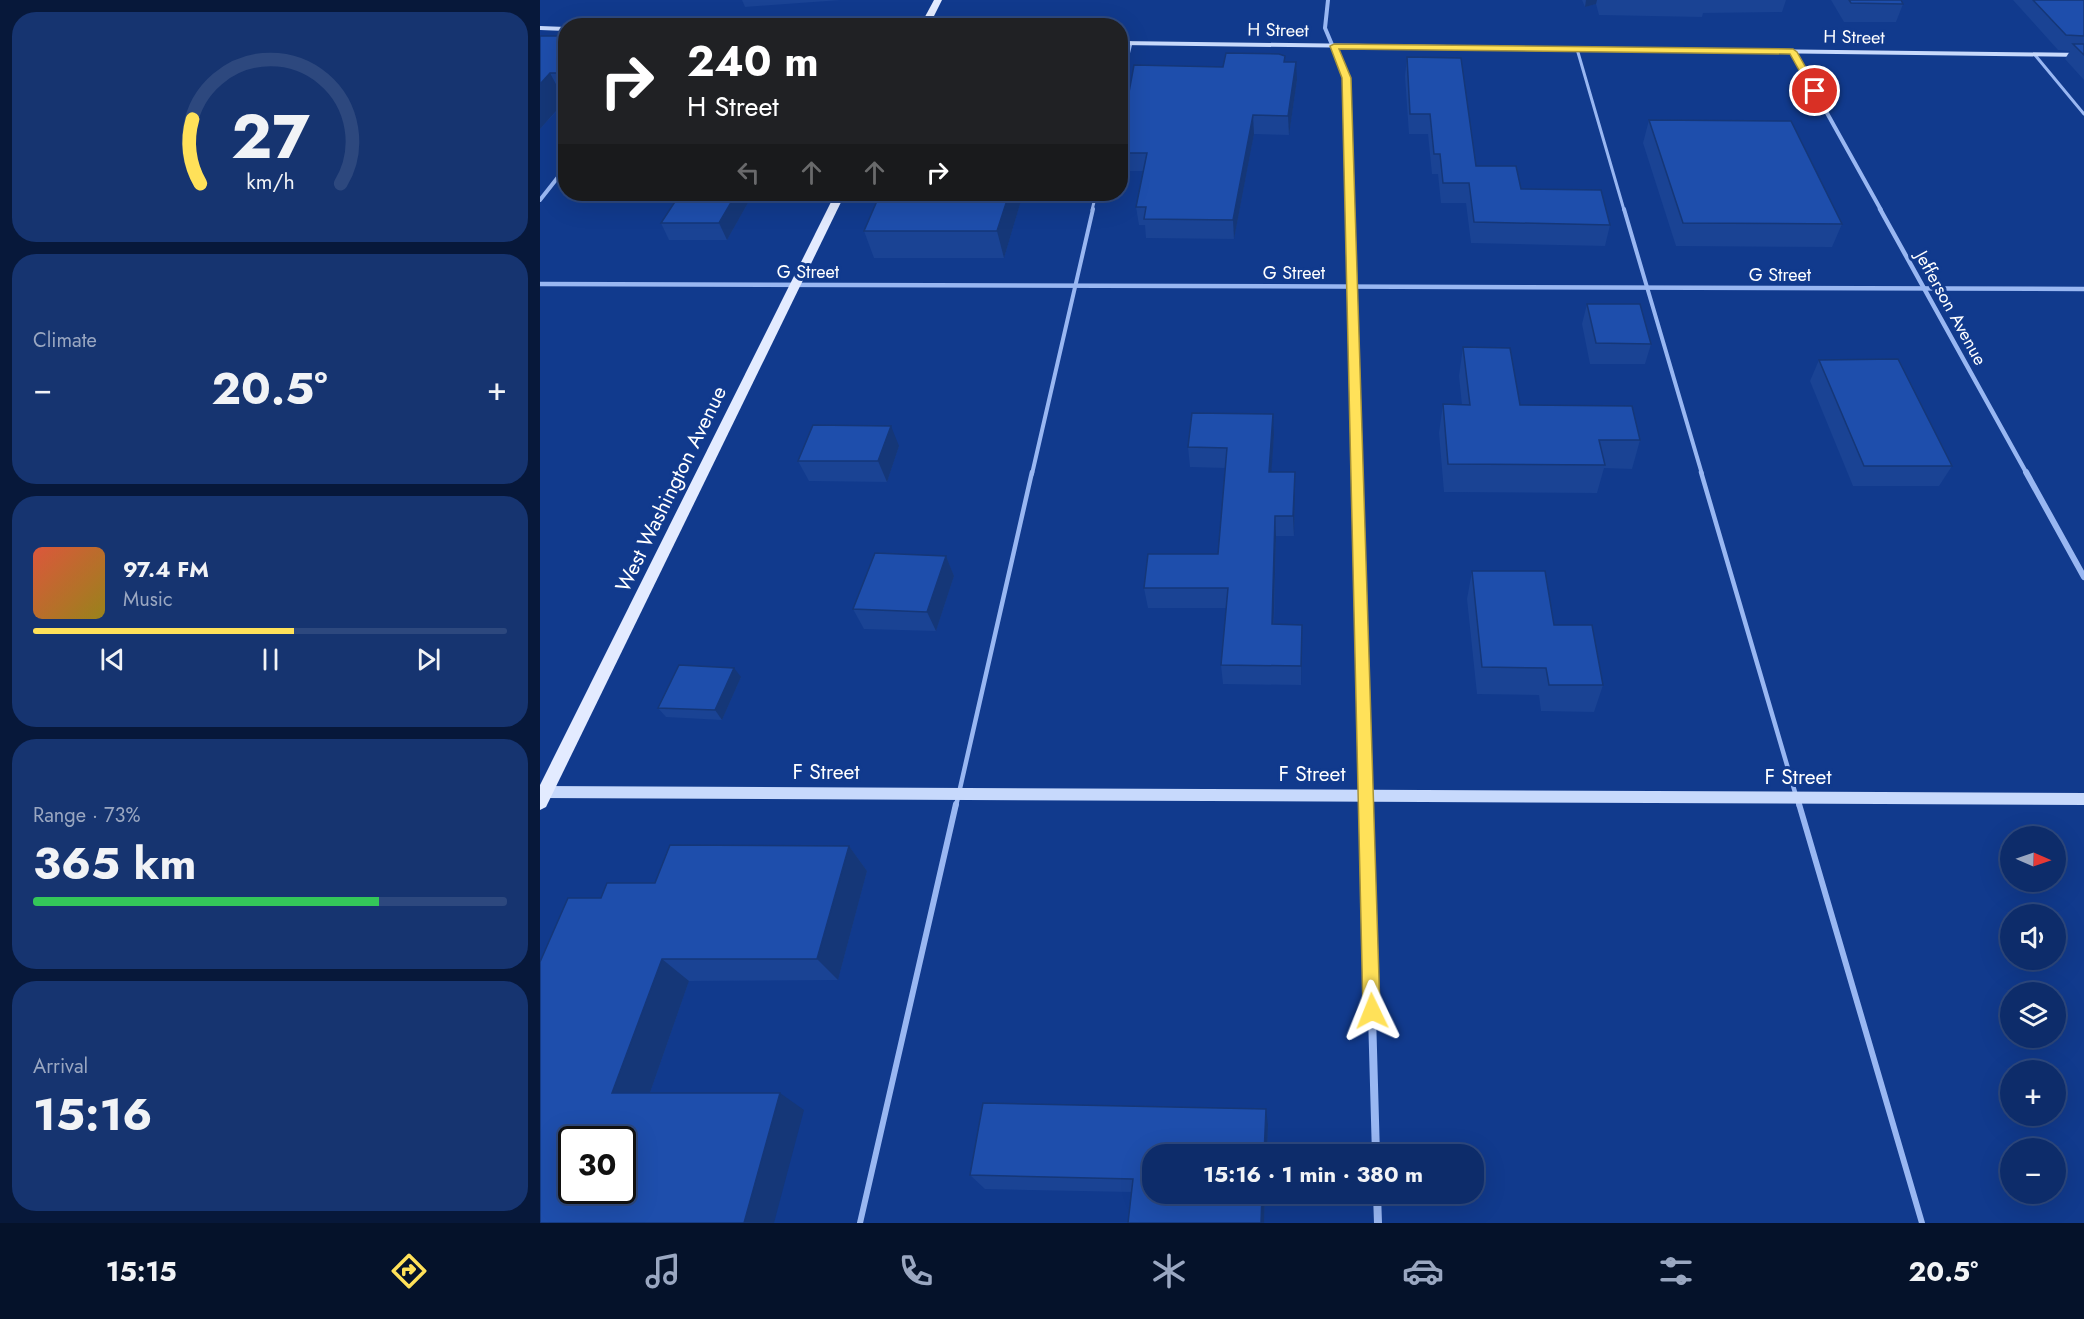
<!DOCTYPE html>
<html lang="en">
<head>
<meta charset="utf-8">
<style>
	:root { --surface:#0d2c6a; --page:#163470; --text:#f1f3f6; --muted:#9aa7c1; --line:#2d487e; --accent:#ffe159 }
	body { margin:0; font-family:Jost,sans-serif; background:var(--page); color:var(--text); height:100vh; display:flex; flex-direction:column; font-size:22px; white-space:nowrap }
	* { box-sizing:border-box; margin:0 }
	p { font-size:20px; color:var(--muted) }
	.icon { flex:none; width:33px; height:33px; fill:none; stroke:currentColor; stroke-width:2; stroke-linecap:round; stroke-linejoin:round }
	.map { position:relative; flex:1; overflow:hidden }
	.side { display:flex; flex-direction:column; gap:12px; padding:12px; background:#07183a; width:540px }
	.side>* { flex:none }
	.banner { position:absolute; left:18px; top:18px; width:570px; height:183px; border-radius:24px; box-shadow:0 6px 24px #0002,0 0 0 2px var(--line); background:#202124; color:#fff; overflow:hidden }
	.needle { width:39px; rotate:92deg }
	.controls { position:absolute; left:1460px; top:826px; display:grid; gap:12px }
	.controls a { display:grid; place-items:center; width:66px; height:66px; border-radius:50%; background:var(--surface); box-shadow:0 6px 24px #0002,0 0 0 2px var(--line); font-size:30px }
	.speed { position:absolute; left:18px; top:1126px; display:flex; gap:12px; font-size:30px; font-weight:700; text-align:center }
	.speed>* { display:grid; place-content:center; width:78px; height:78px; border-radius:50%; background:var(--surface); box-shadow:0 6px 24px #0002,0 0 0 2px var(--line); line-height:1 }
	.speed .limit { border:3px solid #111; border-radius:9px; background:#fff; color:#111 }
	.pin { position:absolute; display:grid; place-items:center; width:51px; height:51px; color:#fff; margin:-26px; border:3px solid #fff; border-radius:50%; box-shadow:0 2px 6px #0007 }
	.me { position:absolute; width:66px; margin:-33px; rotate:358deg; stroke-linejoin:round; filter:drop-shadow(0 0 4px #0008) }
	.turn { display:flex; align-items:center; gap:21px; height:126px; padding:0 30px; font-size:27px }
	.turn .icon { width:78px; height:78px; stroke-width:2.5 }
	.turn b { display:block; font-size:42px; line-height:51px }
	.lanes { display:flex; align-items:center; height:57px; padding:0 30px; background:#0003; justify-content:center; gap:30px; direction:ltr }
	.lanes .off { opacity:.35 }
	.big { font-size:45px; font-weight:700; line-height:1.1 }
	.side .tile { flex:1; display:flex; flex-direction:column; justify-content:center; gap:9px; min-width:0; padding:0 21px; border-radius:24px; background:var(--page) }
	.side .dial { align-items:center; gap:0 }
	.dial svg { height:156px; overflow:visible; fill:none; stroke:var(--line); stroke-width:7; stroke-linecap:round; text-anchor:middle }
	.dial text { fill:var(--text); stroke:none }
	.song { display:flex; align-items:center; gap:18px }
	.cover { width:72px; height:72px; border-radius:9px; background:linear-gradient(135deg,hsl(10 70% 55%),hsl(50 70% 35%)) }
	.played { height:6px; border-radius:3px; background:linear-gradient(90deg,var(--accent) 55%,var(--line) 55%) }
	.keys { display:flex; justify-content:space-around; direction:ltr }
	.heat { display:flex; justify-content:space-between; align-items:center; font-size:33px; direction:ltr }
	.charge { height:9px; border-radius:4px; background:linear-gradient(90deg,#34c759 73%,var(--line) 0) }
	.trip { position:absolute; left:602px; top:1144px; width:342px; height:60px; border-radius:24px; background:var(--surface); box-shadow:0 6px 24px #0002,0 0 0 2px var(--line); font-weight:700; line-height:60px; text-align:center }
	.menu { display:flex; height:96px; justify-content:space-around; align-items:center; background:#05122a; color:var(--muted) }
	.menu .icon { width:42px; height:42px }
	.menu .active { color:var(--accent) }
	.menu b { font-size:27px; color:var(--text) }
	main { display:flex; flex:1; min-height:0 }
	.map>svg:first-child { display:block }
	.lines { fill:none; stroke-linecap:round; stroke-linejoin:round }
	.lane-far3 { stroke:#99b7f2; stroke-width:3 }
	.lane-far2 { stroke:#99b7f2; stroke-width:4 }
	.lane-far1 { stroke:#99b7f2; stroke-width:4.5 }
	.lane { stroke:#99b7f2; stroke-width:6 }
	.street-far3 { stroke:#99b7f2; stroke-width:4 }
	.street-far2 { stroke:#99b7f2; stroke-width:4.5 }
	.street-far1 { stroke:#99b7f2; stroke-width:6 }
	.street { stroke:#99b7f2; stroke-width:8 }
	.secondary { fill:#c7d9fc; fill-rule:evenodd }
	.primary { fill:#e3ebff; fill-rule:evenodd }
	.wall { fill:#1a4394 }
	.shaded-wall { fill:#153778 }
	.building { fill:#1e4eac; stroke:#153778; stroke-width:1.5; fill-rule:evenodd }
	.route { fill:#ffe159; stroke:#a6923a; stroke-width:1.5 }
	.labels { text-anchor:middle; stroke-width:6; stroke-linejoin:round; paint-order:stroke }
	.far-street-label { font-size:18px; fill:#fff; stroke:#113a8d }
	.street-label { font-size:21px; fill:#fff; stroke:#113a8d }
</style>
</head>
<body>
<main>
<section class="side">
<div class="tile dial"><svg viewBox="0 0 100 80">
<path d="M14 69A42 42 0 1 1 86 69"/>
<path d="M14 69A42 42 0 0 1 10 36" stroke="#ffe159"/>
<text x="50" y="56" font-size="32" font-weight="700">27</text>
<text x="50" y="72" font-size="11">km/h</text>
</svg></div>
<div class="tile"><p>Climate</p>
<div class="heat"><a>−</a><b class="big">20.5°</b><a>+</a></div>
</div>
<div class="tile">
<div class="song"><i class="cover"></i><div><b>97.4 FM</b><p>Music</p></div></div>
<div class="played"></div>
<div class="keys"><svg class="icon" aria-label="previous" viewBox="0 0 24 24"><path d="M18 5L8 12l10 7zM5 5v14"/></svg><svg class="icon" aria-label="pause" viewBox="0 0 24 24"><path d="M8 5v14M16 5v14"/></svg><svg class="icon" aria-label="next" viewBox="0 0 24 24"><path d="M6 5l10 7-10 7zM19 5v14"/></svg></div>
</div>
<div class="tile"><p>Range · 73%</p><b class="big">365 km</b><div class="charge"></div></div>
<div class="tile"><p>Arrival</p><b class="big">15:16</b></div>
</section>
<div class="map">
<svg width="1544" height="1223" viewBox="0 0 1544 1223">
	<rect width="100%" height="100%" fill="#113a8d"/>
	<g class="lines">
		<!-- lane-far3 -->
		<g class="lane-far3">
			<polyline points="1037,49 1084,210"/>
			<polyline points="1495,55 1544,114"/>
			<polyline points="580,88 591,43"/>
			<polyline points="552,210 556,194"/>
		</g>
		<!-- lane-far2 -->
		<g class="lane-far2">
			<polyline points="1084,209 1162,474"/>
			<polyline points="492,474 553,209"/>
		</g>
		<!-- lane-far1 -->
		<g class="lane-far1">
			<polyline points="1161,472 1259,806"/>
			<polyline points="416,806 492,472"/>
		</g>
		<!-- lane -->
		<g class="lane">
			<polyline points="1259,804 1382,1223"/>
			<polyline points="320,1223 416,804"/>
		</g>
		<!-- street-far3 -->
		<g class="street-far3">
			<polyline points="788,0 785,28 806,78 810,210"/>
			<polyline points="1253,52 1341,210"/>
			<polyline points="0,200 26,167"/>
		</g>
		<!-- street-far2 -->
		<g class="street-far2">
			<polyline points="810,209 817,474"/>
			<polyline points="1340,209 1487,474"/>
			<polyline points="0,284 1544,289"/>
		</g>
		<!-- street-far1 -->
		<g class="street-far1">
			<polyline points="817,472 826,806"/>
			<polyline points="1486,472 1544,577"/>
		</g>
		<!-- street -->
		<g class="street">
			<polyline points="826,804 836,1155"/>
			<polyline points="837,1194 838,1223"/>
		</g>
		<!-- secondary -->
		<g class="secondary">
			<polygon points="0,26 26,27 26,31 0,30"/>
			<polygon points="580,41 1544,53 1544,57 580,45"/>
			<polygon points="0,786 1544,793 1544,805 0,798"/>
		</g>
		<!-- primary -->
		<g class="primary">
			<polygon points="394,0 402,0 389,26 380,26"/>
			<polygon points="295,194 305,194 6,807 0,810 0,785"/>
		</g>
	</g>
	<!-- wall -->
	<g class="wall">
		<polygon points="202,0 301,0 205,7"/>
		<polygon points="1042,0 1246,0 1242,12 1163,13 1162,17 1059,15 1056,4 1045,7"/>
		<polygon points="1291,0 1361,0 1363,4 1356,22 1304,22"/>
		<polygon points="1473,0 1544,0 1544,80 1525,59 1530,51 1518,50"/>
		<polygon points="0,36 26,36 26,101 0,129"/>
		<polygon points="745,56 745,62 757,80 749,135 714,134 694,239 606,238 605,225 599,225 596,207 603,171 581,171 580,141"/>
		<polygon points="867,57 936,166 981,189 1070,225 1065,246 931,243 926,203 901,203 898,174 892,174 888,134 869,134 865,76"/>
		<polygon points="1109,120 1302,224 1292,247 1136,246 1103,143"/>
		<polygon points="140,194 213,194 187,240 129,240 121,223"/>
		<polygon points="483,194 464,258 334,258 324,231"/>
		<polygon points="1047,304 1111,344 1105,364 1050,364 1042,324"/>
		<polygon points="923,347 980,405 1100,440 1092,469 1064,468 1057,493 904,492 899,433 903,404 922,405 919,376"/>
		<polygon points="1279,360 1412,466 1399,486 1313,486 1270,381"/>
		<polygon points="734,435 731,472 755,492 754,536 736,536 734,624 762,625 761,685 683,684 681,665 686,608 608,608 604,588 678,554 685,468 650,467 648,447"/>
		<polygon points="359,446 347,482 269,481 258,461"/>
		<polygon points="406,556 414,576 396,631 324,629 313,609"/>
		<polygon points="932,571 1014,625 1063,685 1054,712 1001,711 999,695 937,694 927,599"/>
		<polygon points="201,677 182,720 126,717 118,708"/>
		<polygon points="309,846 327,871 298,980 149,981 110,1093 264,1110 0,1223 61,898 115,883"/>
		<polygon points="728,1125 727,1155 612,1155 612,1194 725,1194 724,1223 591,1192 445,1189 430,1175"/>
	</g>
	<!-- shaded-wall -->
	<g class="shaded-wall">
		<polygon points="1046,0 1057,0 1056,4 1045,7"/>
		<polygon points="756,62 757,80 749,135 748,116"/>
		<polygon points="26,66 26,85 19,73"/>
		<polygon points="10,73 25,101 0,129 0,84"/>
		<polygon points="713,115 714,134 694,239 693,220"/>
		<polygon points="196,194 213,194 187,240 179,223"/>
		<polygon points="469,194 483,194 464,258 457,231"/>
		<polygon points="733,414 734,435 730,492 729,472"/>
		<polygon points="351,426 359,446 347,482 338,461"/>
		<polygon points="755,472 755,492 754,536 753,516"/>
		<polygon points="735,516 736,536 733,643 732,624"/>
		<polygon points="406,556 414,576 396,631 387,612"/>
		<polygon points="762,625 762,644 761,685 761,666"/>
		<polygon points="194,668 201,677 182,720 175,710"/>
		<polygon points="309,846 327,871 298,980 277,959"/>
		<polygon points="122,959 149,981 104,1110 72,1093"/>
		<polygon points="240,1093 264,1110 234,1223 204,1223"/>
		<polygon points="726,1109 728,1125 727,1155 724,1155"/>
		<polygon points="722,1194 725,1194 724,1223 721,1223"/>
	</g>
	<!-- building -->
	<g class="building">
		<polygon points="1309,0 1361,0 1363,4 1311,3"/>
		<polygon points="1493,0 1544,0 1544,36 1526,35"/>
		<polygon points="0,36 26,36 26,66 19,73 10,73 0,84"/>
		<polygon points="1533,44 1544,44 1544,55"/>
		<polygon points="686,53 739,54 745,56 744,62 756,62 748,116 713,115 693,220 604,219 606,207 596,207 607,153 580,153 580,141 594,65 683,67"/>
		<polygon points="867,57 921,58 936,166 976,166 981,189 1061,190 1070,225 934,222 929,183 903,183 900,154 894,154 890,114 870,114"/>
		<polygon points="1109,120 1251,121 1302,224 1143,223"/>
		<polygon points="140,194 196,194 179,223 121,223"/>
		<polygon points="340,194 469,194 457,231 324,231"/>
		<polygon points="1047,304 1100,304 1111,344 1056,343"/>
		<polygon points="923,347 970,348 980,405 1092,406 1100,440 1059,440 1065,465 908,464 903,404 930,405"/>
		<polygon points="1358,359 1412,466 1324,466 1279,360"/>
		<polygon points="652,413 733,414 729,472 755,472 753,516 735,516 732,624 762,625 761,666 681,665 688,588 604,588 608,554 678,554 687,448 648,447"/>
		<polygon points="273,425 351,426 338,461 258,461"/>
		<polygon points="335,553 406,556 387,612 313,609"/>
		<polygon points="932,571 1005,571 1014,625 1052,625 1063,685 1009,685 1006,668 942,667"/>
		<polygon points="139,665 194,668 175,710 118,708"/>
		<path d="M130,845L309,846L277,959H122L72,1093H240L204,1223H0V962L28,898H61L67,883H115ZM32,1140H82V1191H32Z"/>
		<polygon points="443,1103 726,1109 724,1155 612,1155 612,1194 722,1194 721,1223 588,1223 593,1179 430,1175"/>
	</g>
	<!-- route -->
	<polygon class="route" points="794,44 1253,49 1257,52 1279,91 1272,93 1250,54 799,49 811,78 840,1011 838,1017 832,1020 825,1017 823,1011 802,78 790,46"/>
	<g class="labels">
		<!-- far-street labels -->
		<g class="far-street-label">
			<text transform="translate(738 30) rotate(1)" y="6">H Street</text>
			<text transform="translate(1314 37) rotate(1)" y="6">H Street</text>
			<text x="268" y="278">G Street</text>
			<text x="754" y="279">G Street</text>
			<text x="1240" y="281">G Street</text>
			<text transform="translate(1411 308) rotate(61)" y="6">Jefferson Avenue</text>
		</g>
		<!-- street labels -->
		<g class="street-label">
			<text transform="translate(131 489) rotate(-64)" y="7">West Washington Avenue</text>
			<text x="286" y="779">F Street</text>
			<text x="772" y="781">F Street</text>
			<text x="1258" y="784">F Street</text>
		</g>
	</g>
</svg>
<div class="controls">
<a><svg class="needle" viewBox="-14 -14 28 28"><path d="M0-13l5 13h-10z" fill="#e53935"/><path d="M0 13l5-13h-10z" fill="#9aa7c1"/></svg></a>
<a><svg class="icon" aria-label="sound" viewBox="0 0 24 24"><path d="M4 9h4l5-4v14l-5-4H4zM17 9q2 3 0 6"/></svg></a>
<a><svg class="icon" aria-label="layers" viewBox="0 0 24 24"><path d="M12 4l9 5-9 5-9-5zM3 14l9 5 9-5"/></svg></a>
<a>+</a>
<a>−</a>
</div>
<div class="speed"><div class="limit">30</div></div>
<div class="pin" style="left:1275px;top:91px;background:#d93025"><svg class="icon" aria-label="arrive" viewBox="0 0 24 24"><path d="M6 21V4h12l-3 4 3 4H6"/></svg></div>
<svg class="me" style="left:832px;top:1011px" viewBox="-20 -20 40 40"><path d="M0-17L14 15 0 8-14 15z" fill="#ffe159" stroke="#fff" stroke-width="4"/></svg>
<div class="trip">15:16 · 1 min · 380 m</div>
<div class="banner">
<div class="turn"><svg class="icon" aria-label="right" viewBox="0 0 24 24"><path d="M7 20v-9h11M14 6l5 5-5 5"/></svg><div><b>240 m</b>H Street</div></div>
<div class="lanes"><svg class="icon off" aria-label="left" viewBox="0 0 24 24"><path d="M17 20v-9H6M10 6l-5 5 5 5"/></svg><svg class="icon off" aria-label="ahead" viewBox="0 0 24 24"><path d="M12 20V5M6 11l6-6 6 6"/></svg><svg class="icon off" aria-label="ahead" viewBox="0 0 24 24"><path d="M12 20V5M6 11l6-6 6 6"/></svg><svg class="icon" aria-label="right" viewBox="0 0 24 24"><path d="M7 20v-9h11M14 6l5 5-5 5"/></svg></div>
</div>
</div>
</main>
<nav class="menu">
<b>15:15</b>
<svg class="icon active" aria-label="directions" viewBox="0 0 24 24"><path d="M12 3l9 9-9 9-9-9zM9 14v-3h6M13 9l2 2-2 2"/></svg>
<svg class="icon" aria-label="music" viewBox="0 0 24 24"><path d="M9 18V5l10-2v13"/><circle cx="6" cy="18" r="3"/><circle cx="16" cy="16" r="3"/></svg>
<svg class="icon" aria-label="phone" viewBox="0 0 24 24"><path d="M5 4h4l2 5-3 2q2 4 5 5l2-3 5 2v4C11 20 4 13 5 4z"/></svg>
<svg class="icon" aria-label="climate" viewBox="0 0 24 24"><path d="M12 3v18M4 7l16 10M4 17L20 7"/></svg>
<svg class="icon" aria-label="car" viewBox="0 0 24 24"><path d="M5 17H2v-5l4-1 3-4h7l3 4 3 1v5h-3M9 17h6M6 11h13"/><circle cx="7" cy="17" r="2"/><circle cx="17" cy="17" r="2"/></svg>
<svg class="icon" aria-label="filters" viewBox="0 0 24 24"><path d="M4 7h16M4 17h16"/><circle cx="9" cy="7" r="2"/><circle cx="15" cy="17" r="2"/></svg>
<b>20.5°</b>
</nav>
</body>
</html>
